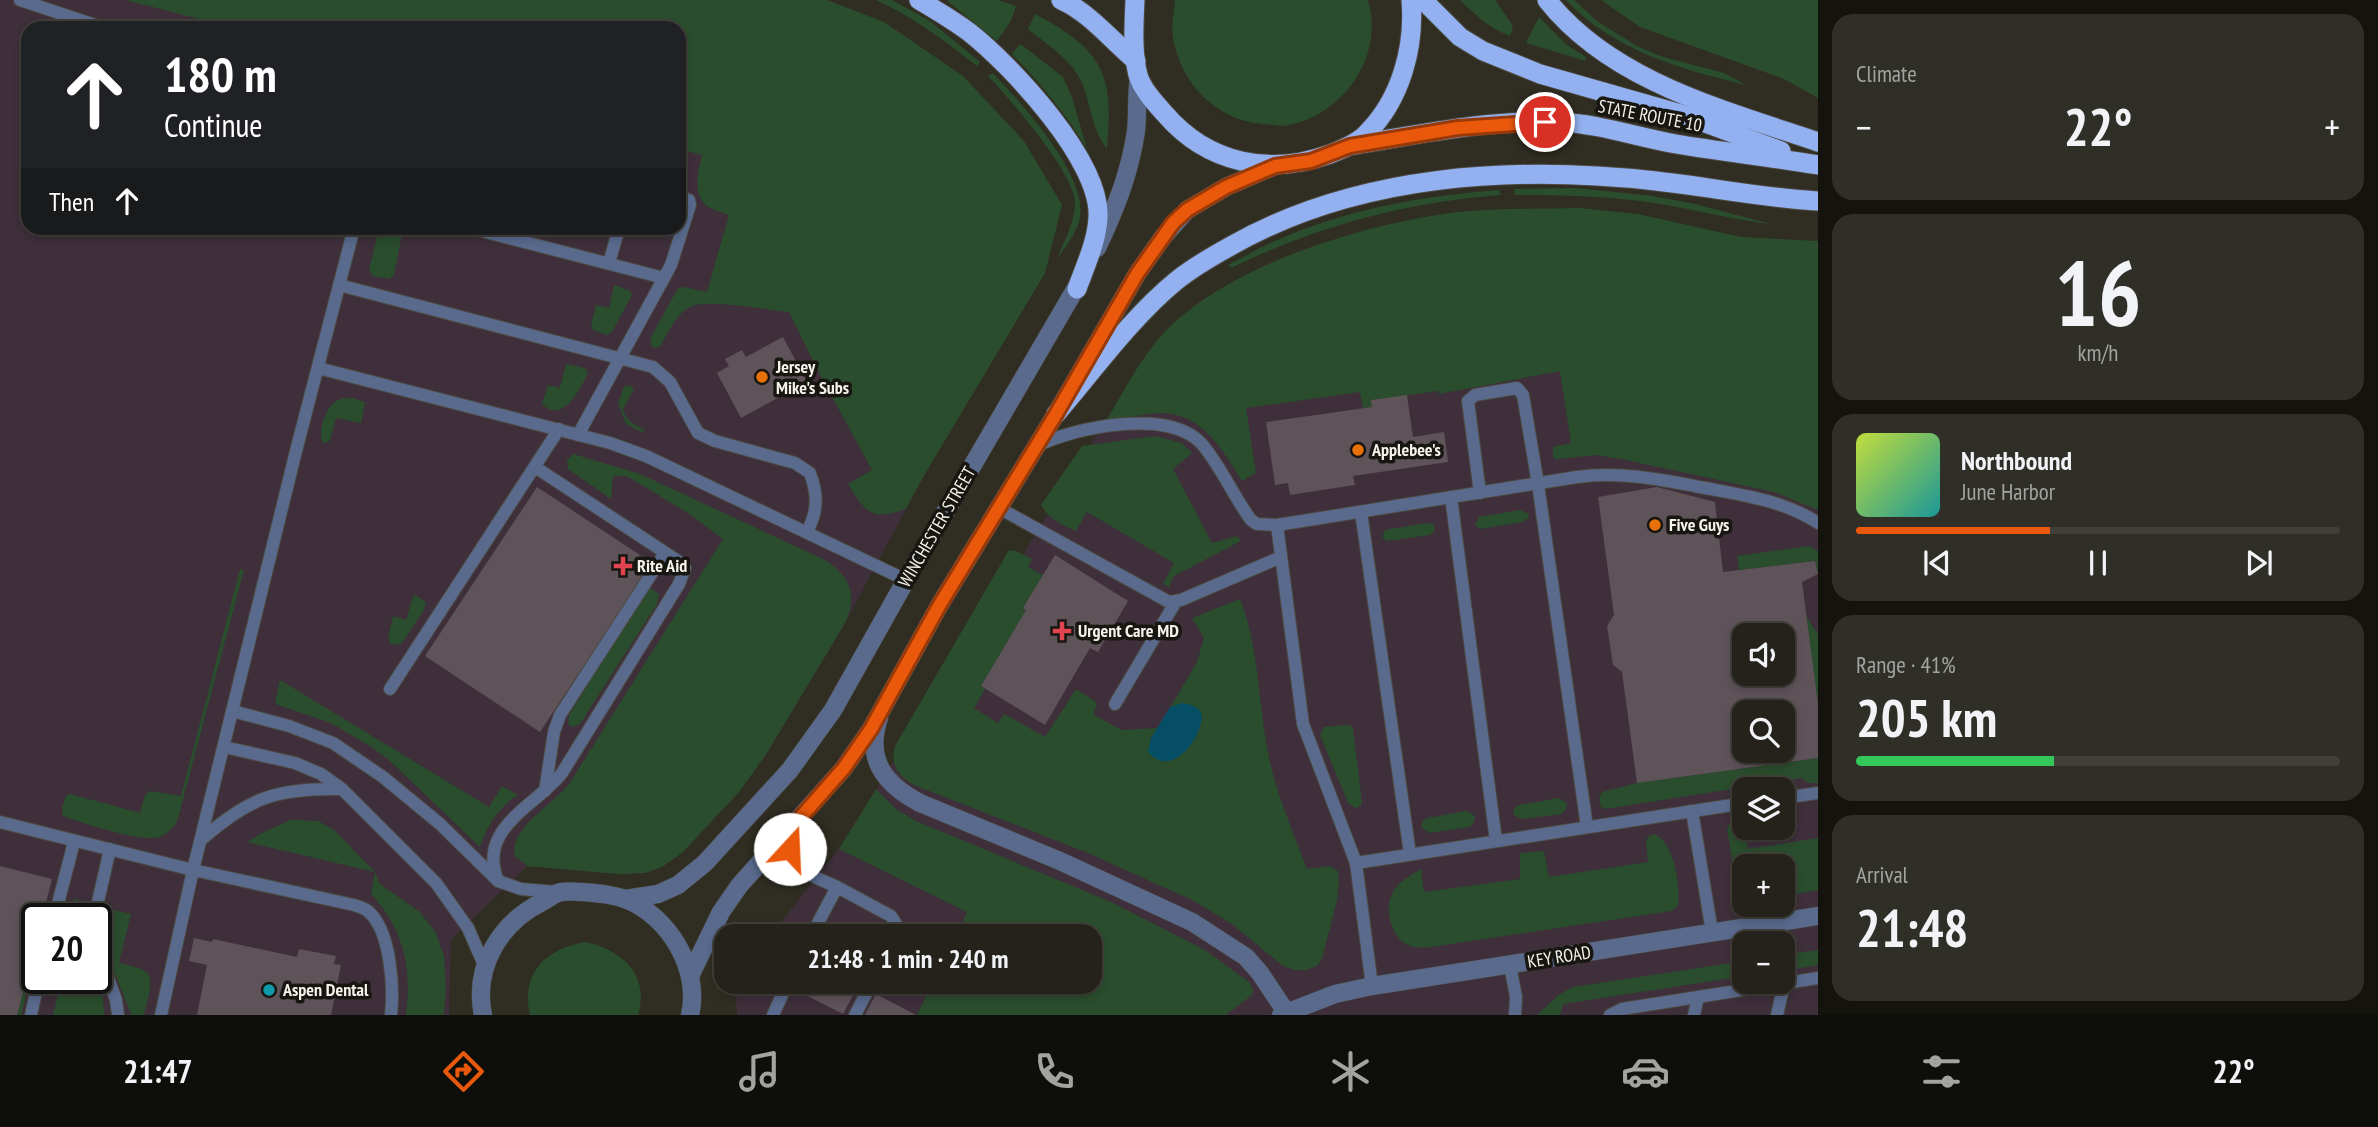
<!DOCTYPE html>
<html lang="en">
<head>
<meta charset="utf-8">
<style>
	:root { --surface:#24221a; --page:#302f27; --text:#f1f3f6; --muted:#a3a4a2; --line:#413f39; --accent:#ea580c }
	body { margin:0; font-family:"PT Sans Narrow",sans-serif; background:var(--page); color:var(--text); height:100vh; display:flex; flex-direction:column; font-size:26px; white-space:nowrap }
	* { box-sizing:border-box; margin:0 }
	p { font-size:23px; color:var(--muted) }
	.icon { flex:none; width:38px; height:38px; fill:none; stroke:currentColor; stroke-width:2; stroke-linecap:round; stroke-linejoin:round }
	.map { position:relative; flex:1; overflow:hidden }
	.sheet { display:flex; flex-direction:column; gap:14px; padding:14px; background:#14130e; width:560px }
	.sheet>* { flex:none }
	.top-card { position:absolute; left:21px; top:21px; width:665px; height:214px; border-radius:21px; box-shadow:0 4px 10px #0003,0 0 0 2px var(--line); background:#202124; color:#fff; overflow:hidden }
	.tools { position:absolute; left:1732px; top:623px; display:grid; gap:14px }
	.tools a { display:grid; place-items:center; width:63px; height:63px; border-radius:14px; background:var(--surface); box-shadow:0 4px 10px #0003,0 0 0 2px var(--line); font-size:35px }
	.speed { position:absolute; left:21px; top:903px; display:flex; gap:14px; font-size:35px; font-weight:700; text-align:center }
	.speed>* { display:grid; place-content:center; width:91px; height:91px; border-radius:50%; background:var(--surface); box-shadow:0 4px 10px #0003,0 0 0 2px var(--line); line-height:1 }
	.speed .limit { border:4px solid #111; border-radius:10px; background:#fff; color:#111 }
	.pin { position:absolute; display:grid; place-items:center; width:60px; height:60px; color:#fff; margin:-30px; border:4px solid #fff; border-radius:50%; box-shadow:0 2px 7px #0007 }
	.me { position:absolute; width:77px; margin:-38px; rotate:20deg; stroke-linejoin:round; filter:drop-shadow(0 0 5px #0008) }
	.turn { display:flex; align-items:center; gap:24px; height:147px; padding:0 28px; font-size:32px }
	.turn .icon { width:91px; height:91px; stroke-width:2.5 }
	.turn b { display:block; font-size:49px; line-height:60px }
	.then { display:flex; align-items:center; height:66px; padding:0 28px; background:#0003; gap:14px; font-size:26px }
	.big { font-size:52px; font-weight:700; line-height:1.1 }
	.sheet .widget { flex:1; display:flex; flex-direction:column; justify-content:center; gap:10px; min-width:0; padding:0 24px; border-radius:21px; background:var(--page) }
	.sheet .dial { align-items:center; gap:0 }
	.dial b { font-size:91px; line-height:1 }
	.song { display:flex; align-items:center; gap:21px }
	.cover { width:84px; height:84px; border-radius:10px; background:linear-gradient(135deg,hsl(70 70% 55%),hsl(180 70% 35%)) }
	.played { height:7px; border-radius:4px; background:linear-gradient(90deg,var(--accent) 40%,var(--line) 40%) }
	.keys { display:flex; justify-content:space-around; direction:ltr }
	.heat { display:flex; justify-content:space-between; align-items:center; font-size:38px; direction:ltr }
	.charge { height:10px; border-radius:5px; background:linear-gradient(90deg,#34c759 41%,var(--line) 0) }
	.trip { position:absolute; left:714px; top:924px; width:388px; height:70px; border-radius:21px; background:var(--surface); box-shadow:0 4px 10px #0003,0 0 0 2px var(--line); font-weight:700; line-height:70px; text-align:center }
	.menu { display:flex; height:112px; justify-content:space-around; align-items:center; background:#0e0e0a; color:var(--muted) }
	.menu .icon { width:49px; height:49px }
	.menu .active { color:var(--accent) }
	.menu b { font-size:32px; color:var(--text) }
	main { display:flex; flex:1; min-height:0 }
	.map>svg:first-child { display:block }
	.commercial { fill:#3e2f3b; fill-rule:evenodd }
	.green { fill:#2a4d2d }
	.water { fill:#064e65 }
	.building { fill:#5f535a; fill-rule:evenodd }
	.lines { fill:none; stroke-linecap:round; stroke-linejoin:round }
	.service-casing { stroke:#4c493f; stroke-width:14 }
	.minor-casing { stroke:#4c493f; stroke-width:19 }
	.tertiary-casing { stroke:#4c493f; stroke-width:19 }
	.trunk-casing { stroke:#4c493f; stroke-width:21 }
	.service { stroke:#596a8d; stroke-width:12 }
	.minor { stroke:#596a8d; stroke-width:18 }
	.tertiary { stroke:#596a8d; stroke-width:18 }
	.trunk { stroke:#93b0f0; stroke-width:19 }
	.route-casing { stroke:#983908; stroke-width:18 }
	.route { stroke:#ea580c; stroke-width:12 }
	.food-dot { fill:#e8710a; stroke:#171611; stroke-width:2.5 }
	.health-dot { fill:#e0444e; stroke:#171611; stroke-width:2.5 }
	.culture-dot { fill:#0f9aa8; stroke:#171611; stroke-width:2.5 }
	.labels { text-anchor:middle; stroke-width:7; stroke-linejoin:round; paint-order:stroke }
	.street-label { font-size:18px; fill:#f5f3ec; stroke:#171611 }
	.poi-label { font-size:18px; font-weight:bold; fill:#f5f3ec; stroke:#171611; text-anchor:start }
</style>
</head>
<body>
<main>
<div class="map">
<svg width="1818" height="1015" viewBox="0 0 1818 1015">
	<rect width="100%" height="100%" fill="#302d23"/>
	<!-- commercial -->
	<g class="commercial">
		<path d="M0,0H383L493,28H28V228H679V75L922,479L844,625L765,756L739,792L682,853L662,867L645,873L618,874L527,866L451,940L449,1015H0ZM37,919H96V978H37Z"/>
		<path d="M1818,341V1015H737L736,1000L739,982H1090V936H770L839,849L1131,381ZM1745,635H1783V674H1745ZM1745,712H1783V751H1745ZM1745,789H1783V828H1745ZM1745,866H1783V905H1745ZM1745,943H1783V982H1745Z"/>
	</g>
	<!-- green -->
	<g class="green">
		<path d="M126,0H827L884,22L963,76L1024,141L1062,205L1045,273L922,479L906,509C871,521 866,513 848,484L872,470L820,375L789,312C769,310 705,298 690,307C676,314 668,333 660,347L654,348L651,345V337L678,288L684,287L707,292L729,215C722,212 712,210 707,206C692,194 698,171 702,155L679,149V28H233Z"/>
		<path d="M876,0H892L930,21L980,62L977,66C945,41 913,17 876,0Z"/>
		<polygon points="946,0 998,0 1016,6 1011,21 997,41"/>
		<path d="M1175,0H1368C1385,57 1342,118 1283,126C1277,126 1269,124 1262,124C1216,120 1180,83 1173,37C1171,26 1174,12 1175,0Z"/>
		<path d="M1460,0H1495L1513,26L1510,36C1487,27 1477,16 1460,0Z"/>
		<path d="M1566,0H1574L1597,21L1637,46L1660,56L1724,73L1746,85C1680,69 1614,51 1566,0Z"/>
		<polygon points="1601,0 1818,0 1818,98 1784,79 1640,27"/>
		<path d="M1035,14C1104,51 1114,74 1107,149C1092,131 1091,105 1082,83C1072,60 1048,45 1028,29Z"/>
		<polygon points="1539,17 1567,45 1586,57 1586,61 1526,43"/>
		<path d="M1019,45H1022L1063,77L1072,97L1087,149C1066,114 1041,84 1012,54Z"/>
		<path d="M993,73C1021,103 1087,174 1080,217C1078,232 1065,247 1057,259C1064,241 1075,222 1075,202C1074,173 1010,99 988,76Z"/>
		<path d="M1576,188L1653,196L1691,203L1771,224C1734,220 1697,210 1660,204C1612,196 1564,195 1515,195L1514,189Z"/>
		<path d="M1499,190L1500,195C1403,203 1318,226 1231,268L1228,265C1244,257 1259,248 1275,241C1346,209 1422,196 1499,190Z"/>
		<path d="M1580,208L1638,214L1741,237L1818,241V510L1774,492L1621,459L1596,455L1557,459L1553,458V447L1571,443L1560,371L1439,394L1438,391L1372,400V407L1363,408L1360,392L1246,408L1256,473L1242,481C1223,451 1203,414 1162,413C1144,413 1125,420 1107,419C1124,391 1140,359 1162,335C1226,265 1366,223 1458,212C1498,208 1539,209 1580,208Z"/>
		<polygon points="379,228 395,229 402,234 394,275 389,279 373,276 369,270"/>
		<polygon points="614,285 630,291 632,295 612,332 607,335 593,330 591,325 596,305 609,308"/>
		<path d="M566,364L585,368L588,373C580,389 563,425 542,404L548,385L560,388Z"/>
		<path d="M630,385L634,389L633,391L623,409C626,421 634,424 644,429L643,433L626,424L618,403L624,387Z"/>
		<path d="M352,398L365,402L361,423L336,418L330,441L323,443C317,432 325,410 335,402C340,398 346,398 352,398Z"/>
		<path d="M1155,436L1182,443L1192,453L1173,469L1212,543L1237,536L1241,541L1174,576L1169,587L1163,584L1174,563L1087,512L1076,531C1062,525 1049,519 1041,505L1082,446Z"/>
		<path d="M573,454L640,474L823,559C850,575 859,595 844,625L765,756L739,792L682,853L662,867L645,873L618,874L527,866L515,856C508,829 554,804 569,784L723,539L691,515L627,476H613L611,499L568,469L567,460Z"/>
		<polygon points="1520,510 1529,514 1528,519 1523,522 1480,529 1475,525 1479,517"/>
		<polygon points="1426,523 1432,524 1435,527 1434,532 1430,535 1387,541 1382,537 1385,530"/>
		<polygon points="1809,546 1818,551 1818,575 1815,561 1739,570 1737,556"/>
		<path d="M1009,550L1016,551L1032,559L1028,567L1043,575L1023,608L1026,610L981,686L985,689L974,708L998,723L1004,714L1045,737L1076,689L1095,701L1097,706L1093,714L1121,730L1158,728L1197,662L1204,638L1192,618L1240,599C1259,647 1258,701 1268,752C1275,792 1293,831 1307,869L1330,866L1338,871L1339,883L1337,900L1322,959L1317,966L1307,970H1294L1283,966L1232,924L1192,900L1088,853L914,785C898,776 890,765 895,746Z"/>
		<path d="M240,569L244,570L177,822C172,828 167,834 160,837C143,843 81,823 63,816L62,808L66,796L70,794L140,813L145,795L150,791L181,796Z"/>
		<polygon points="647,589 652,589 659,594 657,604 580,724 573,727 568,724 569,715"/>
		<polygon points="416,595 426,603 424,610 402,643 397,645 390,643 388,638 393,616 406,620 413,596"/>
		<polygon points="1806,616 1818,634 1818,704"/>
		<path d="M280,680L489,807L502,786L518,795C500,805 487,826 480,847L390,761L373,748L331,723L278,705L275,703Z"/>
		<polygon points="1346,725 1350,725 1353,729 1362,802 1361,806 1355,808 1348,803 1320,735 1324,727"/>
		<path d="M1818,758V783H1807L1802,778L1605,809L1601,807C1599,801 1598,798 1602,792L1637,783Z"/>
		<polygon points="876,789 896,809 916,821 1111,902 1205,950 1249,982 1253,989 1252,995 1226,1015 917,1015 933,982 1090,982 1090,936 956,936 967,912 839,849"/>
		<polygon points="1559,798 1567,803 1566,809 1562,814 1521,819 1513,814 1514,808 1519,805"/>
		<polygon points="1467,811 1475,816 1474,822 1470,827 1429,833 1421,827 1423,821 1427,818"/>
		<path d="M291,820L318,821L334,830L375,872L380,884L420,912L436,933L444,956L446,988L444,1015H406C412,967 404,930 371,894L375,872L247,842L264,832Z"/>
		<polygon points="1739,823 1744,826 1748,849 1818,838 1818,890 1783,896 1783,866 1745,866 1745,900 1743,900 1739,896 1727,830 1729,824"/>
		<path d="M1654,834C1674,841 1681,887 1678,906L1672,911L1424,948C1416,947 1409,947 1403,942C1389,930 1384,905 1394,890C1400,881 1411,875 1421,869L1424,892L1520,879V853L1544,851L1549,877L1648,862L1646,840L1649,836Z"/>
		<polygon points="74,899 87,902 85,919 74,919"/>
		<path d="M106,908L131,914L119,963C127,966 139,966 146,972C156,979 146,1004 144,1015H131C121,984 96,940 106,908Z"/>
		<polygon points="37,938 37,952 21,1015 17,1015"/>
		<path d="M586,942C622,950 650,975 638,1015H530C520,973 546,948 586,942Z"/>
		<polygon points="1818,950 1818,965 1783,971 1783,955"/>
		<polygon points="1745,961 1745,976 1563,1004 1560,1015 1537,1015 1560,994 1573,987"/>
		<polygon points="96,975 103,998 104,1015 53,1015 62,978 96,978"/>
	</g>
	<!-- water -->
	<path class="water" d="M1182,703C1189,704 1198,706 1201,713C1207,727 1175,783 1148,752L1151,738L1170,707Z"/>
	<!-- building -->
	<g class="building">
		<polygon points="783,337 807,382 741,418 717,373 729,366 725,359 742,350 746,357"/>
		<polygon points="1407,395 1413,437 1444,432 1448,462 1353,476 1355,485 1290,495 1288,483 1275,485 1266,422 1372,407 1371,400"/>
		<polygon points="537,487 652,563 540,732 425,656"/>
		<path d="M1657,487L1715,502L1723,572L1815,561L1818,574L1802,582L1818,704V758L1637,783L1622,672L1613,665L1607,626L1614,615L1598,497ZM1745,635H1783V674H1745ZM1745,712H1783V751H1745Z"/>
		<polygon points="1055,555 1128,601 1098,652 1090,648 1045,725 981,686 1026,610 1023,608"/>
		<polygon points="0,866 52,879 42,919 37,919 37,939 17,1015 0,1015"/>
		<polygon points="194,938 212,942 213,939 297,957 299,949 336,956 334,964 341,965 331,1015 197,1015 207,965 189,961"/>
		<polygon points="780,982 860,982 843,1014"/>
		<polygon points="876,994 916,1015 865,1015"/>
	</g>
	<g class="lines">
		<!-- service casing -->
		<g class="service-casing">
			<g id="service">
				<polyline points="20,0 104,28"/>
				<polyline points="470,228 664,278"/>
				<polyline points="609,263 619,228"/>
				<path d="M339,285L653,367L670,382L698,433L715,441L795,463L810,473C818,495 818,511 807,532"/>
				<polyline points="318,368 610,443 646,456 906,580"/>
				<polyline points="578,435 671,265 690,205 689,200 679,196"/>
				<path d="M1037,446C1075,427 1168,408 1201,443C1219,463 1234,497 1251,520L1257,524L1277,525"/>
				<polyline points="1480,493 1468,401 1475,395 1517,388 1523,395 1538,484 1587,827"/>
				<polyline points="1451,497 1496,841"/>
				<polyline points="999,508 1169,602 1181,600 1281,557"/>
				<polyline points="1361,512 1410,854"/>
				<polyline points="390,689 559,429"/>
				<polyline points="1115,704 1175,603"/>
				<polyline points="232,711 289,726 333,743 383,777 440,824 498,881 521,889 557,892"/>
				<polyline points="224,747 295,763 321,774 342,789 436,883 468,928 484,965"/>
				<polyline points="545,791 554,732 560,715 665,553"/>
				<polyline points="1783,798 1818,793"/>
				<path d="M1745,803L1356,863L1303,724L1277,525L1577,477C1621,471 1663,480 1705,488C1743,495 1785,501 1818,523"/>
				<polyline points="1692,811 1712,932"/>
				<polyline points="0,822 193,870 297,447 354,228"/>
				<path d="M799,824C795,832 790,842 790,851C791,870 822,880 837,887"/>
				<path d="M202,839C250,797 277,788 341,789"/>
				<polyline points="1356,863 1372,986"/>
				<path d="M498,881C476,828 536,806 562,773L679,584L685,568L681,563L535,467"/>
				<polyline points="54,919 74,842"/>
				<polyline points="94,919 110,849"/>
				<polyline points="811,936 837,887 891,916 898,927 895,936"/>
				<polyline points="96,945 116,1000 118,1015"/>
				<polyline points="1510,965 1516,997 1515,1015"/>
				<polyline points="31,1015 39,978"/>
				<path d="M161,1015L193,870L354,905C359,907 365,908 369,912C391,932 394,988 391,1015"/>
				<polyline points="773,1015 788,982"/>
				<polyline points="855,1015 872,982"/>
				<polyline points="1610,1015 1622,1009 1818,978"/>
				<polyline points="1694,1015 1698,997"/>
				<polyline points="1777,1015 1784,984"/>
			</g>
		</g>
		<!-- minor casing -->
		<g class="minor-casing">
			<g id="minor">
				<path d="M879,718C865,759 884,784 920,803L1060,861L1192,922L1246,957L1260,973L1286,1012"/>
				<polyline points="1281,1015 1335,994 1372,986 1818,916"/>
			</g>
		</g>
		<!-- tertiary casing -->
		<g class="tertiary-casing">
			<g id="tertiary">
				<path d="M1097,248C1115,210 1130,173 1136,131C1138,113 1136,95 1139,77"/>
				<polyline points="625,899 658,894 678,885 705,863 790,770 833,710 911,571 1083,276"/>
				<polyline points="690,976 721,912 739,886 844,768 871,729 939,606 1056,414 1137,274 1163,237 1187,210 1226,187 1275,166"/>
				<path d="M483,1015C473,967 500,923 542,902C548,899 555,893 561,892C568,891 576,892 583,892C596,893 612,894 625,899C668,915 701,969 690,1015"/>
			</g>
		</g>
		<!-- trunk casing -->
		<g class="trunk-casing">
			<g id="trunk">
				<path d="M919,0C936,10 953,20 969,32C1011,65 1101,161 1098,217C1097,242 1085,266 1077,289"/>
				<path d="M1061,0C1089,12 1113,42 1136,61"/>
				<path d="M1135,0C1134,23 1132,52 1138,75C1142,89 1155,103 1165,114C1208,164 1270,176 1330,154C1343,149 1358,143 1367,133C1401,99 1415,47 1411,0"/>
				<polyline points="1423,0 1460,37 1483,51 1540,74 1684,115 1781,151"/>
				<path d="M1547,0C1611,81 1724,110 1818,142"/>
				<path d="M1354,145C1422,134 1491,119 1560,122C1599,124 1637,137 1676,144C1723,152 1771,157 1818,165"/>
				<path d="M1056,414C1093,371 1132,317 1176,281C1192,268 1211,257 1229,247C1356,174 1513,165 1656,181C1710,187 1763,198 1818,201"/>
			</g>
		</g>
		<!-- service -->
		<use href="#service" class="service"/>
		<!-- minor -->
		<use href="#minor" class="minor"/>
		<!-- tertiary -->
		<use href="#tertiary" class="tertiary"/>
		<!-- trunk -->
		<use href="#trunk" class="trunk"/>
	</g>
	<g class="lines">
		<!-- route casing -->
		<g class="route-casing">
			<polyline id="route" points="790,849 801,817 844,768 871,729 939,606 1056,414 1137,274 1173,223 1187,210 1226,187 1275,166 1311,161 1350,146 1458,128 1545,122"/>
		</g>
		<!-- route -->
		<use href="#route" class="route"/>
	</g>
	<!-- markers -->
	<g class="food-dot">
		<circle cx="762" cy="377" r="7"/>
		<circle cx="1358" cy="450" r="7"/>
		<circle cx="1655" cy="525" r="7"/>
	</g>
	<g class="health-dot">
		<path d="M619.5 555.5h7v7h7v7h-7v7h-7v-7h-7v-7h7z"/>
		<path d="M1058.5 620.5h7v7h7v7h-7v7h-7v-7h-7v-7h7z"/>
	</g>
	<circle class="culture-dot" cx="269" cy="990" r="7"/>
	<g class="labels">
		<!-- street labels -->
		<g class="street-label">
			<text transform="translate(1650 116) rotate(11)" y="6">STATE ROUTE 10</text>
			<text transform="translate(937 527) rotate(-60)" y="6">WINCHESTER STREET</text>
			<text transform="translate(1559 957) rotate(-9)" y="6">KEY ROAD</text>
		</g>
		<!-- poi labels -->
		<g class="poi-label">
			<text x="776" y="373">Jersey<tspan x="776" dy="21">Mike's Subs</tspan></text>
			<text x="1372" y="456">Applebee's</text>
			<text x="1669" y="531">Five Guys</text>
			<text x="637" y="572">Rite Aid</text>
			<text x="1078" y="637">Urgent Care MD</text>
			<text x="283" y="996">Aspen Dental</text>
		</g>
	</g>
</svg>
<div class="tools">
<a><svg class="icon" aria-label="sound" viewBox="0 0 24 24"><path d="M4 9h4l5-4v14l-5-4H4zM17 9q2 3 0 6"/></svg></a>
<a><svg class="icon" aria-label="search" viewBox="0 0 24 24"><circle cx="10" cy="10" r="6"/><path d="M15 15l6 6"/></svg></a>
<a><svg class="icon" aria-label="layers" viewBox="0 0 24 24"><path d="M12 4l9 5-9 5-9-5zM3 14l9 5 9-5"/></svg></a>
<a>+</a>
<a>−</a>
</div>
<div class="speed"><div class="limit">20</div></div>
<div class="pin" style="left:1545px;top:122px;background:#d93025"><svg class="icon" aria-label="arrive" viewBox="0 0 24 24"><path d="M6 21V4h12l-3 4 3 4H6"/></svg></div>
<svg class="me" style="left:790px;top:849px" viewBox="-20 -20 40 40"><circle r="19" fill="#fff"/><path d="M0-13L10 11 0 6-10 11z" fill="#ea580c"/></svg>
<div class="trip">21:48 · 1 min · 240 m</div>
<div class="top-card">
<div class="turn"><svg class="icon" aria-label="ahead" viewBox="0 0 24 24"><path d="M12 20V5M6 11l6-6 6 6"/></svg><div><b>180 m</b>Continue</div></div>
<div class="then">Then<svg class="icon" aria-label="ahead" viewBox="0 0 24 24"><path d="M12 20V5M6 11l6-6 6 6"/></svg></div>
</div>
</div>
<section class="sheet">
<div class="widget"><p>Climate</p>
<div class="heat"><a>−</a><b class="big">22°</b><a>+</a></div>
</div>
<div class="widget dial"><b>16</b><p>km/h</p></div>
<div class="widget">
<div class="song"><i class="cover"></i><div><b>Northbound</b><p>June Harbor</p></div></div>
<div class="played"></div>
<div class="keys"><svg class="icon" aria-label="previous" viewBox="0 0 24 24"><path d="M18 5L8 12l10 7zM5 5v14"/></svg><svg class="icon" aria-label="pause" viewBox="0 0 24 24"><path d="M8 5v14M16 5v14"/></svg><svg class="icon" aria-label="next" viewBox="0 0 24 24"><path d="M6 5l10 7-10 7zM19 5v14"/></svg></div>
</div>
<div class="widget"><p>Range · 41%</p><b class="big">205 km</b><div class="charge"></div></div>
<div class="widget"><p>Arrival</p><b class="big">21:48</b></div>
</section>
</main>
<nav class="menu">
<b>21:47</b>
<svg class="icon active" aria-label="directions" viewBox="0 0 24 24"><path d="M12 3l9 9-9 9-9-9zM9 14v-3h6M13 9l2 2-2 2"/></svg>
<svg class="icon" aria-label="music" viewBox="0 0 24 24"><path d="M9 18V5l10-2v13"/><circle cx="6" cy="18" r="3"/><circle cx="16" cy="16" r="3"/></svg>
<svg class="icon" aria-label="phone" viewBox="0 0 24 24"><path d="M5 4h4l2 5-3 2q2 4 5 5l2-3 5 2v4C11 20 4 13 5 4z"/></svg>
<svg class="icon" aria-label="climate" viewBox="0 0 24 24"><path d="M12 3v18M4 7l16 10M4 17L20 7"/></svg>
<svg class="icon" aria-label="car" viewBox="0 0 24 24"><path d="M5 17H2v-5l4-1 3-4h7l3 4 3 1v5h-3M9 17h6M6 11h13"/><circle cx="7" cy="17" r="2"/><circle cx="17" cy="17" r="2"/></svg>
<svg class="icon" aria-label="filters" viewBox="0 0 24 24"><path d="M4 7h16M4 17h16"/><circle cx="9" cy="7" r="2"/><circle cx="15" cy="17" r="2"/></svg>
<b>22°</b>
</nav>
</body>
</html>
